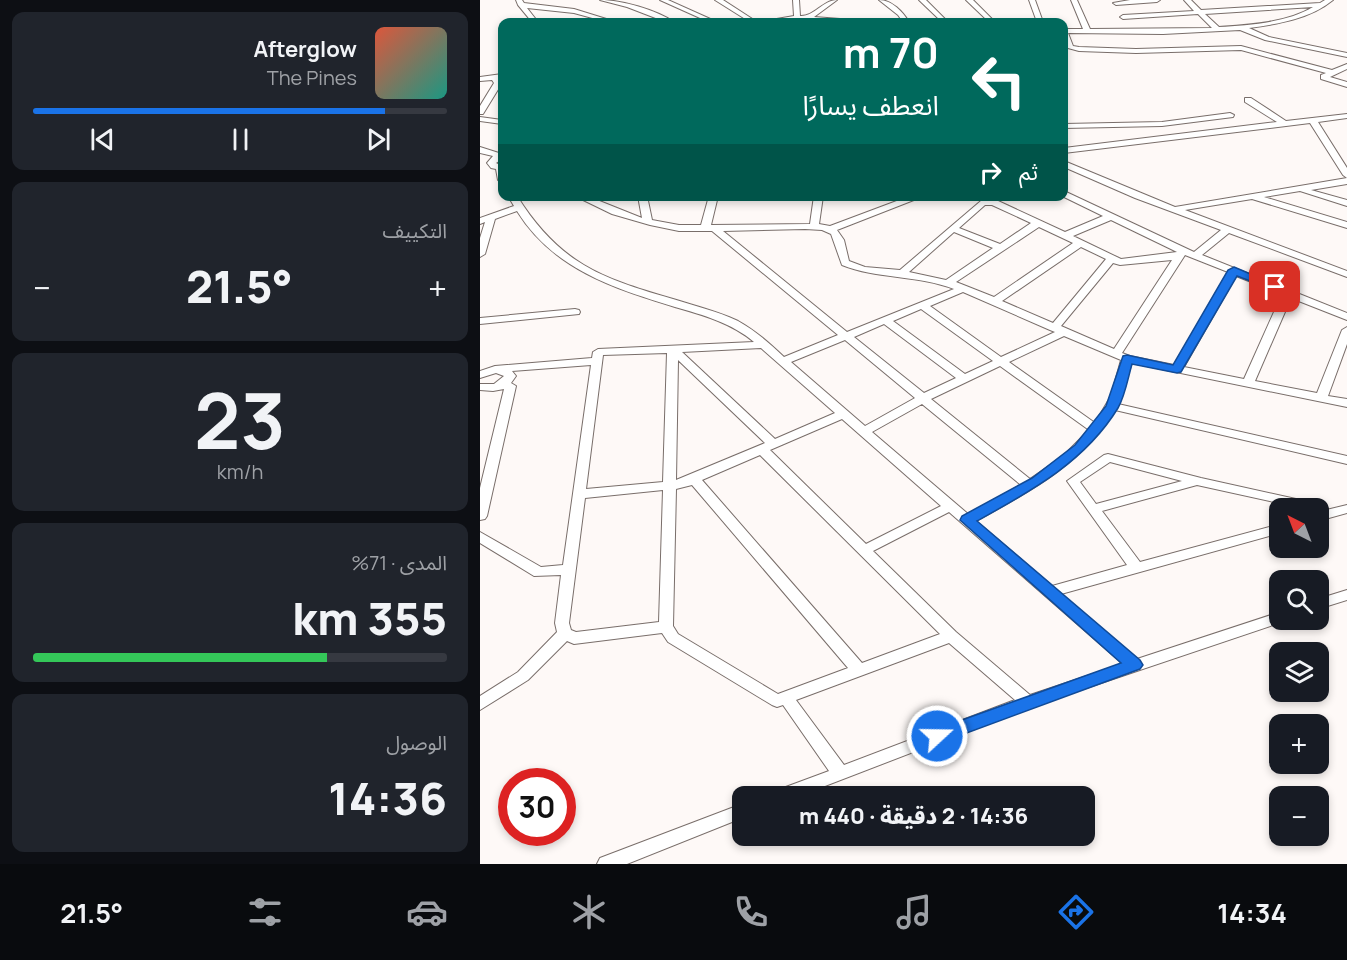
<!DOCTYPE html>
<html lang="ar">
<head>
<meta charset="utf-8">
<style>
	:root { --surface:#171b24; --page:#20242c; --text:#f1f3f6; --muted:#9ea1a6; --line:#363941; --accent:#1a73e8 }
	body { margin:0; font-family:Manrope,"Noto Sans Arabic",sans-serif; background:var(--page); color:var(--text); direction:rtl; height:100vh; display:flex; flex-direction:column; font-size:22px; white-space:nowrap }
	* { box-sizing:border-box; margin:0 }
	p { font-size:20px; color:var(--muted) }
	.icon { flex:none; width:33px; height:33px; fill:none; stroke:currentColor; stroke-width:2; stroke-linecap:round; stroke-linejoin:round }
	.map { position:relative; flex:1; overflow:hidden; direction:ltr }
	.sheet { display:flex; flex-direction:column; gap:12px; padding:12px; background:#0d0f14; width:480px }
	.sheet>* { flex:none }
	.top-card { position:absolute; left:18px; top:18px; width:570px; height:183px; border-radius:12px; box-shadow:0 3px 9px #0003; direction:rtl; background:#00695c; color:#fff; overflow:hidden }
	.needle { width:39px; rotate:318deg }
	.tools { position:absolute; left:789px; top:498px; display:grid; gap:12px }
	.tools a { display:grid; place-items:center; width:60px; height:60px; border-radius:12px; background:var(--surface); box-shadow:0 3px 9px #0003; font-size:30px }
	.speed { position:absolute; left:18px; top:768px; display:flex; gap:12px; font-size:30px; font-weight:700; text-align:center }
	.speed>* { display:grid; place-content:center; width:78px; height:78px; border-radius:50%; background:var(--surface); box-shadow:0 3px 9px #0003; line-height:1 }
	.speed .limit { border:9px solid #d22; background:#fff; color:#111 }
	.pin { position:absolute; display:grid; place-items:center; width:51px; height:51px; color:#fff; margin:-26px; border-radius:12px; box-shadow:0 3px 9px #0006 }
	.me { position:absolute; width:66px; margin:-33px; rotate:69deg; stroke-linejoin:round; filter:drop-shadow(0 0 4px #0008) }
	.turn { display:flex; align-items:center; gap:21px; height:126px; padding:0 30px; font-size:27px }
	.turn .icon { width:78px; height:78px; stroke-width:2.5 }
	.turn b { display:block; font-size:42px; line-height:51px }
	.then { display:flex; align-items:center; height:57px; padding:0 30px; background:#0003; gap:12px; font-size:22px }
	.big { font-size:45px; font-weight:800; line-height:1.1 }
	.sheet .card { flex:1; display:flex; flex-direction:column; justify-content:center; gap:9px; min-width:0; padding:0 21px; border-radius:12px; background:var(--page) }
	.sheet .dial { align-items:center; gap:0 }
	.dial b { font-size:78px; line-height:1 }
	.song { display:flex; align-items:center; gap:18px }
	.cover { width:72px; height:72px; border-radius:9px; background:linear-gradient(135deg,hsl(10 70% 55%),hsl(170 70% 35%)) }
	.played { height:6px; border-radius:3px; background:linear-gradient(90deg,var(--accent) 85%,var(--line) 85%) }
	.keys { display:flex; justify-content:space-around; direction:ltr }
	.heat { display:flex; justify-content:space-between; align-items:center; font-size:33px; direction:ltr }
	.charge { height:9px; border-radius:4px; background:linear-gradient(90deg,#34c759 71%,var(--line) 0) }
	.trip { position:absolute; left:252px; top:786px; width:363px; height:60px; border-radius:12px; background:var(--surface); box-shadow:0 3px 9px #0003; font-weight:800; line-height:60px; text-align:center; direction:rtl }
	.tabs { display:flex; height:96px; justify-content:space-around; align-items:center; background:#090b0e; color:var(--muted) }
	.tabs .icon { width:42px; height:42px }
	.tabs .current { color:var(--accent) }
	.tabs b { font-size:27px; color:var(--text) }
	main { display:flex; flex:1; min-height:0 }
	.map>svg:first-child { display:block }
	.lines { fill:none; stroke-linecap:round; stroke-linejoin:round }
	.street-casing { stroke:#796e6a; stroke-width:2 }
	.street { fill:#fff; fill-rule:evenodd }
	.route { fill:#1a73e8; stroke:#114b97; stroke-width:1.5 }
</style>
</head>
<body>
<main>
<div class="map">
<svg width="867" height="864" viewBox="0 0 867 864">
	<rect width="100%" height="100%" fill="#fef9f7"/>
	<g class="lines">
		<!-- street casing -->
		<g class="street-casing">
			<g id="street">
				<polygon points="36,0 42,0 44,3 94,9 136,22 127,22 94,13 47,8 58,22 52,22 38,5"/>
				<path d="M120,0C142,0 176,10 194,22H186L147,7Z"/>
				<polygon points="180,0 188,0 237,22 229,22"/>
				<polygon points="235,0 243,0 277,22 270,22"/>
				<path d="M313,0H319L320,16C334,17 343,0 357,0L334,17L373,20L376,22L317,20L279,22L314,16Z"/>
				<path d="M399,0C412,0 423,12 429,22H423L418,15Z"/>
				<polygon points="439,0 446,0 468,22 462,22"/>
				<polygon points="486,0 493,0 515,22 509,22"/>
				<polygon points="549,0 555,0 563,22 557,22"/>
				<path d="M591,0H597L610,29L732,28L718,14L643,19L640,17L643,15L714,11L704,0H711L721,10L840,3L845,0H853C830,19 798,24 769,28L789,37L867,53V57L785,40L760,30L683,34L588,33L593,46L599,47L656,49L761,46L852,70L867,64V69L850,77L867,82V87L841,79V75L846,73L761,50L656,53L599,51L588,48L584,39V29H603ZM833,7C806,23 769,25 739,27L725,14Z"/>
				<polygon points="650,0 680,0 677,2 636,5 633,3"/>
				<polygon points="22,74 22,78 19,79 22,83 3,114 0,114 0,106 14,83 12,80 0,81 0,77"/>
				<polygon points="765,98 771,98 806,121 867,114 867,118 838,122 867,168 867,178 863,175 830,123 584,153 584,148 797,122 765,102"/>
				<polygon points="750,113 754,115 753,117 682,126 584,128 584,124 682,122"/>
				<polygon points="0,117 22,120 22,124 0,121"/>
				<polygon points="0,147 22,154 22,159 16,163 22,166 22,183 18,180 16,169 11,168 7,163 13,156 0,153"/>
				<path d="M584,161L695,207L867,178V184L831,190L867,200V206L820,191L784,197L867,222V228L772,199L705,210L867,271V277L749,233L722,255L867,313V320L811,298L775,381L837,393L862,330L867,327V344L848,396L867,399V407L652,363L638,404L867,456V464L635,410C600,465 551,491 496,521L572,586L647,565L587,481L624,455L628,454L721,478L843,505L844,508L838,512V508H821L717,485L622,511L660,562L800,524V533L581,594L657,659L800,612V620H806L805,621L553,706L319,796H293L295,791L349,771L303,705L297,707L292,705L188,642L182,633L94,644L87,641L48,680L0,710V696L38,672L77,632L75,623L81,575L54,576L0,543V532L61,567L83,565L111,365L32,371L36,376L31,383L36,386L7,516L5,519L0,520V488L24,389L13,391L0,390V384H14L24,376L16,373L0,378V371L15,366L112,358L113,352L118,349L274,342C252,323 223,315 195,307C133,288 73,269 37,211L15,219L5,254L0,257V238L5,222L0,224V218L34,206L28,196H37C79,263 120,278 193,299C215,306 237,311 258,321C276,331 290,344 304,357L358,335L232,231H199L170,225L132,214L95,196H107L162,218L158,196H167L172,220L199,225H221L229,196H238L231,225L330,224L334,196H343L339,224L350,226L430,196H444L357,230L364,240L369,261L385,267L420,270L502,200H516L585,232L623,216L582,196L584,191L714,252L741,230L655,198L584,167ZM505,205H512L551,223L520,244L479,228ZM631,220L693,250L697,252L641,259L593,236ZM559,227L593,243L514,297L476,282ZM325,229L342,230L351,234L362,265C397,279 437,275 474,289L367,332L243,231ZM474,232L513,248L466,280L429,272ZM601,247L626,259L573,323L522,301ZM705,255L748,272L694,365L650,356L642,353ZM692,260L634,349L581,326L633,263L640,265ZM756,276L802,294L764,379L704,367ZM483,292L570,330L575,332L521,357L450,306ZM441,309L513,361L485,374L413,321ZM404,324L476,378L444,393L374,337ZM584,336L641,360L631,396L615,423L529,362ZM365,340L435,398L385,426L311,362ZM281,348L355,413L295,439L202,352ZM187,353L183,482L106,489L123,355ZM198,360L285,443L196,480ZM520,366L609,430L582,457L550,479L451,399ZM442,404L541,485L488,514L392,432ZM362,419L461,506L386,544L290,450ZM280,455L460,634L382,663L222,480ZM630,462L702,481L616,504L600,482ZM212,485L368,668L298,694L198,634L193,626L196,489ZM183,490L179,622L96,632L91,630L89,623L105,498ZM469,512L643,664L550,695L476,632L393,551ZM469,643L535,700L364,765L316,700Z"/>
				<polygon points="95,309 99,310 100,312 99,314 0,324 0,318"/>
				<polygon points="867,505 867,513 838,521 838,512"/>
				<polygon points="867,590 867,600 838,609 838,599"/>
				<polygon points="262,804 262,818 147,864 117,864 120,858"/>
			</g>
		</g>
		<!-- street -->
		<use href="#street" class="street"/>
	</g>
	<!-- route -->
	<path class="route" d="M754,267L801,287L800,289H791L757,276L701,372L697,373L652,364C648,378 645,396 638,408C605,462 551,491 497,521L660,660L663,665L660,669L457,744L451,742L448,736L451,731L641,663L480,520L482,516L552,478L595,445L626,406L643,356L647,355L693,365L748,270Z"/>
</svg>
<div class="tools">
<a><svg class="needle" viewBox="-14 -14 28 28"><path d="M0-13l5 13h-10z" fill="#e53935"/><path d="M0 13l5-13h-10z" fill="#9ea1a6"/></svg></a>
<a><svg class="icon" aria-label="search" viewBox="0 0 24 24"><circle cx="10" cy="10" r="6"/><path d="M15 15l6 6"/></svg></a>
<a><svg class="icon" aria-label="layers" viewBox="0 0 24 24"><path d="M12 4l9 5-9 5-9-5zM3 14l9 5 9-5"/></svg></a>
<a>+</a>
<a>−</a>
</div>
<div class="speed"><div class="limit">30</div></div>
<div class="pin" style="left:795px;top:287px;background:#d93025"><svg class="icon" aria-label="arrive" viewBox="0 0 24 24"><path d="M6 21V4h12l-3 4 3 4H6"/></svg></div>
<svg class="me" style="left:457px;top:736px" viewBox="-20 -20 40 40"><circle r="17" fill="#1a73e8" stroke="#fff" stroke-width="3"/><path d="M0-11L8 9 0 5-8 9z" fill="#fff"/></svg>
<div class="trip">14:36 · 2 دقيقة · 440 m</div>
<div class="top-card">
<div class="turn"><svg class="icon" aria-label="left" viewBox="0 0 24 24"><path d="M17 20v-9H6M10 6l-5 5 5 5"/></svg><div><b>70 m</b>انعطف يسارًا</div></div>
<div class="then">ثم<svg class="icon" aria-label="right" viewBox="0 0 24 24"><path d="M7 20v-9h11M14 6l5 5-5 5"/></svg></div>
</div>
</div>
<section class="sheet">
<div class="card">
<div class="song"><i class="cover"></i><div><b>Afterglow</b><p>The Pines</p></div></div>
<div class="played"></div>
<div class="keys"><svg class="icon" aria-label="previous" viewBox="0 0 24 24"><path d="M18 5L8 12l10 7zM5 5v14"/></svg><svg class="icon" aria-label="pause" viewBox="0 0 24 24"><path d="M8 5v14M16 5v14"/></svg><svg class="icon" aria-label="next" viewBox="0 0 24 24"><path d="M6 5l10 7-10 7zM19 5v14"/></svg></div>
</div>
<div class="card"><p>التكييف</p>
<div class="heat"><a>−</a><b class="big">21.5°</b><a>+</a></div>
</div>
<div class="card dial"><b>23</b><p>km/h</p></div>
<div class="card"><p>المدى · 71%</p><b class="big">355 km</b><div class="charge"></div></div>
<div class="card"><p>الوصول</p><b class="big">14:36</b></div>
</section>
</main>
<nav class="tabs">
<b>14:34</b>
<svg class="icon current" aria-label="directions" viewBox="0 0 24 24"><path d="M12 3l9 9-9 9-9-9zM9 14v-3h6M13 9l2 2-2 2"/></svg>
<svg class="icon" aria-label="music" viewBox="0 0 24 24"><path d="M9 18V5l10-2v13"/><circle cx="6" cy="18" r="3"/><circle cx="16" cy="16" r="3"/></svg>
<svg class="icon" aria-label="phone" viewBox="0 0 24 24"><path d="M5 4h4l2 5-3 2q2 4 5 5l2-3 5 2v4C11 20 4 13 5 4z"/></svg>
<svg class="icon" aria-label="climate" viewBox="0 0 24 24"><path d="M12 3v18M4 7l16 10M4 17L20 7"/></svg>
<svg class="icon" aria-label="car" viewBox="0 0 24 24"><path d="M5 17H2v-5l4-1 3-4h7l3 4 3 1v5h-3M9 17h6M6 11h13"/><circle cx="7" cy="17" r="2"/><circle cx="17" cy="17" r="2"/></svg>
<svg class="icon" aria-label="filters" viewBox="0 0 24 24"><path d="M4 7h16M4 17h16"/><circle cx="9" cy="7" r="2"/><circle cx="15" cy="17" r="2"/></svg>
<b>21.5°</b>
</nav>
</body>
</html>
